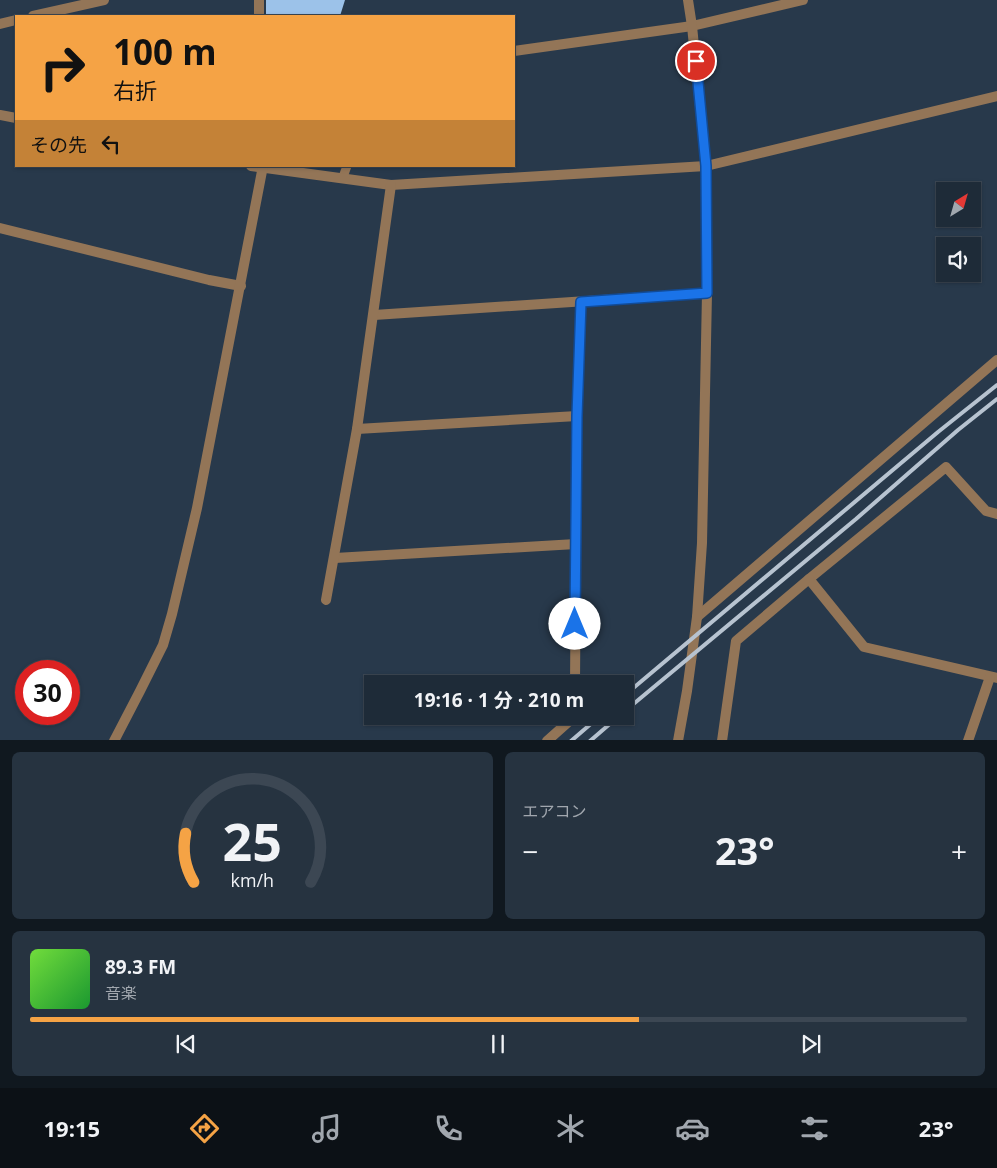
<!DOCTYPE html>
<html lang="ja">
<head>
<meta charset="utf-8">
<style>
	:root { --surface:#1e2b38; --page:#263340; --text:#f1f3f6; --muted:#a1a7ae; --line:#3c4753; --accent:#f5a345 }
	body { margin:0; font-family:"Open Sans","Noto Sans JP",sans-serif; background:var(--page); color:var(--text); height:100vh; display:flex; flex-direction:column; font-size:19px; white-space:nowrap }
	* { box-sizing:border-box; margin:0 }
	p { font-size:16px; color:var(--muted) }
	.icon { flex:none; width:28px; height:28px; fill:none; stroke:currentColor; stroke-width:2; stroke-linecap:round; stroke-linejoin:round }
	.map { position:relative; height:740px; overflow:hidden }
	.side { display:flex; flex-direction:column; gap:12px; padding:12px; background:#10181f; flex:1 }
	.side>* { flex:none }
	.top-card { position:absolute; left:15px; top:15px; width:500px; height:152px; border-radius:0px; box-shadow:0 1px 4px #0004,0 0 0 1px var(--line); background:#f5a345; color:#111; overflow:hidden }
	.needle { width:32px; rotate:37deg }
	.tools { position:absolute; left:936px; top:182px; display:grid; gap:10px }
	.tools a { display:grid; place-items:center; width:45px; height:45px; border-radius:0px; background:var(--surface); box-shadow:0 1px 4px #0004,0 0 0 1px var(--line); font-size:25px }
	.speed { position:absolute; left:15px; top:660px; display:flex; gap:10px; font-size:25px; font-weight:700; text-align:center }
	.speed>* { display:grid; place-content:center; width:65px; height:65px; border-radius:50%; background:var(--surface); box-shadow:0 1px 4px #0004,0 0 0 1px var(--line); line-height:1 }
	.speed .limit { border:8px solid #d22; background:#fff; color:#111 }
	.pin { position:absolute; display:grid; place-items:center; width:42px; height:42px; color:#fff; margin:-21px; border:2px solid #fff; border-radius:50%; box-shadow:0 1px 5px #0007 }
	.me { position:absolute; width:55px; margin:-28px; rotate:0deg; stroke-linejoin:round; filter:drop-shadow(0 0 4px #0008) }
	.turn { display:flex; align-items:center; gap:18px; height:105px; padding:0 15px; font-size:22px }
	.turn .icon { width:65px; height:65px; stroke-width:2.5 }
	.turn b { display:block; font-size:35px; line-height:42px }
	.then { display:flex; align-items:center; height:48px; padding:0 15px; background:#0003; gap:10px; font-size:19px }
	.big { font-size:38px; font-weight:700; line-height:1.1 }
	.side .tile { flex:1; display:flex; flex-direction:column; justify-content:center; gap:8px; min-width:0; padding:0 18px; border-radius:8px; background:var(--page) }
	.side .dial { align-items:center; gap:0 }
	.dial svg { height:130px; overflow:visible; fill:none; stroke:var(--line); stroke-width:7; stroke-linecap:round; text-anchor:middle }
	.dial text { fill:var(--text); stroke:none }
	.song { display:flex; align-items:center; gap:15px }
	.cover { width:60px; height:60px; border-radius:8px; background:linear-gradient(135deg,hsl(100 70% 55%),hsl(130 70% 35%)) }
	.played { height:5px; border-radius:2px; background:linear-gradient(90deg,var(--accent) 65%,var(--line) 65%) }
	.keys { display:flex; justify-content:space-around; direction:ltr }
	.heat { display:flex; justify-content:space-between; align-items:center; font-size:28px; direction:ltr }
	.side .tiles { flex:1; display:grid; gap:12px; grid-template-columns:1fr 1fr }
	.tile:last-child { grid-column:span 2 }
	.trip { position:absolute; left:364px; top:675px; width:270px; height:50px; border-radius:0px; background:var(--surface); box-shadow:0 1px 4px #0004,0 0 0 1px var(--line); font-weight:700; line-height:50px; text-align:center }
	.tabs { display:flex; height:80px; justify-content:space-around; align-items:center; background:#0c1116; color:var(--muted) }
	.tabs .icon { width:35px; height:35px }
	.tabs .selected { color:var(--accent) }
	.tabs b { font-size:22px; color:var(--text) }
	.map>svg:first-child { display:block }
	.building { fill:#9cc2e9 }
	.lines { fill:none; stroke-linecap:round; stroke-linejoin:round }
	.service { stroke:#937557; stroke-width:9 }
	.minor { stroke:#937557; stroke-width:10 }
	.rail { stroke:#b7c3d0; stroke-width:4 }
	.route-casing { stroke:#114b97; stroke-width:12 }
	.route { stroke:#1a73e8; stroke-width:9 }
</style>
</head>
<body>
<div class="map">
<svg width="997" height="741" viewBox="0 0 997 741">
	<rect width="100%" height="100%" fill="#28394b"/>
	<!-- building -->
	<polygon class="building" points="266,0 345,0 340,16 266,16"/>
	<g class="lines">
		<!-- service -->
		<polyline class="service" points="343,177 347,166"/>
		<!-- minor -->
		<g class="minor">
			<polyline points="33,16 104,0"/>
			<polyline points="259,16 259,0"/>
			<polyline points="0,24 16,20"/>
			<polyline points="514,51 692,26 803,0"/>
			<polyline points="0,115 16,118"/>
			<polyline points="251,166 391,185 706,166 997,96"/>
			<polyline points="0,228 209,280 241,286"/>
			<polyline points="374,315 707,293"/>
			<polyline points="357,429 577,416"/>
			<polyline points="335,558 576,544"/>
			<polyline points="809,579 946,467 986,511 997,514"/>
			<polyline points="326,600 357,429 391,185"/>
			<polyline points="697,617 997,360"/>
			<polyline points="575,684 577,416 581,302"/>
			<polyline points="114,741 140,691 163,645 172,614 197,508 263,166"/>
			<polyline points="547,741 575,716"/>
			<polyline points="678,741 687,691 697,617 702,543 707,293 706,166 692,26 688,0"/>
			<polyline points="722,741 736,641 809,579 864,647 997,678"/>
			<polyline points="968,741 990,677"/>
		</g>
		<!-- rail -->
		<g class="rail">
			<polyline points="625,695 938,432 997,385"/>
			<polyline points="625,711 856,519 958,430 997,399"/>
			<polyline points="571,741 600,716"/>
			<polyline points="590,741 619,716"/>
		</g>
	</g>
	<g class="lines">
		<!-- route casing -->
		<g class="route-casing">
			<polyline id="route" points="575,624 577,416 581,302 707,293 706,166 696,61"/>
		</g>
		<!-- route -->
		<use href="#route" class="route"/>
	</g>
</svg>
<div class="tools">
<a><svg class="needle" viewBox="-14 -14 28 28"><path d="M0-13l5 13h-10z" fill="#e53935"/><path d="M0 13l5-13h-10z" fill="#a1a7ae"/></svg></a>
<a><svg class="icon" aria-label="sound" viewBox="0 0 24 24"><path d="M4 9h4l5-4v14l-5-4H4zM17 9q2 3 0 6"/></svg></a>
</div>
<div class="speed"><div class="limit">30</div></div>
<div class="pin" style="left:696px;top:61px;background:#d93025"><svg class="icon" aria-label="arrive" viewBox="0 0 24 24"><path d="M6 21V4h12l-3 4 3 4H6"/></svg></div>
<svg class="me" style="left:575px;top:624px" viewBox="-20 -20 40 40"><circle r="19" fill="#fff"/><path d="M0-13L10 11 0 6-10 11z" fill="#1a73e8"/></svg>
<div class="trip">19:16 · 1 分 · 210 m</div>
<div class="top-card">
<div class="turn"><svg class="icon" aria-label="right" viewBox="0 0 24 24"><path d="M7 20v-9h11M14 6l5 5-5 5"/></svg><div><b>100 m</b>右折</div></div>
<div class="then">その先<svg class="icon" aria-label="left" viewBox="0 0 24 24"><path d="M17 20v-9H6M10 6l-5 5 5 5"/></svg></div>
</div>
</div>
<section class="side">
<div class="tiles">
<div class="tile dial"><svg viewBox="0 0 100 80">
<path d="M14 69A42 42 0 1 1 86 69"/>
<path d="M14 69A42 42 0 0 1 9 39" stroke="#f5a345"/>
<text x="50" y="56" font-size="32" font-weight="700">25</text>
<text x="50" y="72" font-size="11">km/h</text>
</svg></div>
<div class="tile"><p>エアコン</p>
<div class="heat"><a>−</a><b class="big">23°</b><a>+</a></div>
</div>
<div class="tile">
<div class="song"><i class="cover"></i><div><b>89.3 FM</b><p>音楽</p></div></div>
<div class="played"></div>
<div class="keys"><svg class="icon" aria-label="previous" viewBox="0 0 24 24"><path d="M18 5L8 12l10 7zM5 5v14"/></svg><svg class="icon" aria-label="pause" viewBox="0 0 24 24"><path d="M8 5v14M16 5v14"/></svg><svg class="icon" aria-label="next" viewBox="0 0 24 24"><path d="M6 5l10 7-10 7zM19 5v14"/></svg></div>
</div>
</div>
</section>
<nav class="tabs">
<b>19:15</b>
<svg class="icon selected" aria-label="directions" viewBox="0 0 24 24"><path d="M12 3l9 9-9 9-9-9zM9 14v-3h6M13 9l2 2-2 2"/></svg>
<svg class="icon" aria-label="music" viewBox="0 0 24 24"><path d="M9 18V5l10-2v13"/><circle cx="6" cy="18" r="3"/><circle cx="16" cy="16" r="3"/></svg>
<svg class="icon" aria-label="phone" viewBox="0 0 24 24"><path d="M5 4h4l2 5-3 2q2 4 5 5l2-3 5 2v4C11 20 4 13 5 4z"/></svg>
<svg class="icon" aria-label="climate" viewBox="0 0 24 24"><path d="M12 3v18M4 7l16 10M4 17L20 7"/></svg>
<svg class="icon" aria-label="car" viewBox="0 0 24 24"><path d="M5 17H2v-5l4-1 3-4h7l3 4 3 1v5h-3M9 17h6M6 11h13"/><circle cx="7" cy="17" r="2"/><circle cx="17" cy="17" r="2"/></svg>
<svg class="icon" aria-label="filters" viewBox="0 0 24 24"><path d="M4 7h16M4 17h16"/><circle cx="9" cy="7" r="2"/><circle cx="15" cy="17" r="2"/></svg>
<b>23°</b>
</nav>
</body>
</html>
